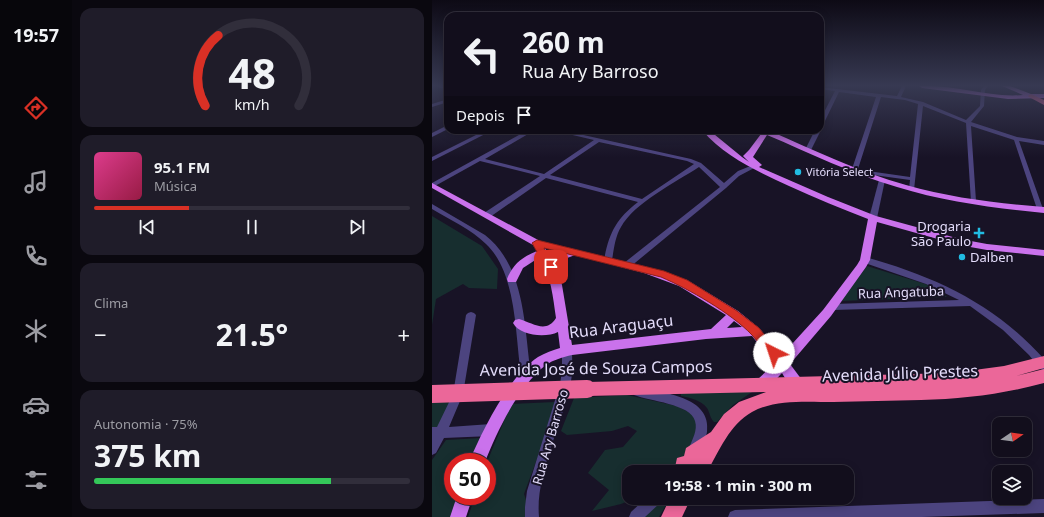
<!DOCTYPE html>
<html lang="pt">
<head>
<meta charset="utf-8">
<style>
	:root { --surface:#120e1c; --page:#1f1c29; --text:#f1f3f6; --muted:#9c9ca3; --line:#312e3b; --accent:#d93025 }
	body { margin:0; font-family:"Noto Sans",sans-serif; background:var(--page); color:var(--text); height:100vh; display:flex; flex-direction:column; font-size:15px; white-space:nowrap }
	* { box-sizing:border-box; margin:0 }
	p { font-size:13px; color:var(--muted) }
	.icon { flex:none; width:22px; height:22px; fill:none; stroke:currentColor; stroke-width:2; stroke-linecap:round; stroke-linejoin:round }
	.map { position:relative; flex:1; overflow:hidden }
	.sheet { display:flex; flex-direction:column; gap:8px; padding:8px; background:#0a080f; width:360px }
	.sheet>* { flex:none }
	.banner { position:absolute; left:12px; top:12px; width:380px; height:122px; border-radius:12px; box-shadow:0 2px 10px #0003,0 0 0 1px var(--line); background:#120e1c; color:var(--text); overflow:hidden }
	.needle { width:26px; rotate:77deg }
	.controls { position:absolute; left:560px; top:417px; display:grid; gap:8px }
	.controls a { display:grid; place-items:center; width:40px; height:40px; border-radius:8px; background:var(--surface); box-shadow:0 2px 10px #0003,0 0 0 1px var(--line); font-size:20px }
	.speed { position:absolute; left:12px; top:453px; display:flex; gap:8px; font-size:20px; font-weight:700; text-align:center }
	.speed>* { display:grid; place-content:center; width:52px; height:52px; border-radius:50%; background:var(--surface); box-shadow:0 2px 10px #0003,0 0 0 1px var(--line); line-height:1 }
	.speed .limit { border:6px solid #d22; background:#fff; color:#111 }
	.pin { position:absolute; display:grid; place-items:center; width:34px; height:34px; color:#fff; margin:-17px; border-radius:8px; box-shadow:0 2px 6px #0006 }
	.me { position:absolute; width:44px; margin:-22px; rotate:319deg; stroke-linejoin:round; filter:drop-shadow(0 0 3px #0008) }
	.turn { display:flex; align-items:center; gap:14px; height:84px; padding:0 12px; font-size:18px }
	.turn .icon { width:52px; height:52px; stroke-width:2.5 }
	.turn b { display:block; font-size:28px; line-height:34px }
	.then { display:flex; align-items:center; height:38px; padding:0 12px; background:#0003; gap:8px; font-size:15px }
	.big { font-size:30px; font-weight:700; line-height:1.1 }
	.sheet .card { flex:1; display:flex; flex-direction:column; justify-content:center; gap:6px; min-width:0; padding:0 14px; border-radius:12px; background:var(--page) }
	.sheet .dial { align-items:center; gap:0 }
	.dial svg { height:104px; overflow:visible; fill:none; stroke:var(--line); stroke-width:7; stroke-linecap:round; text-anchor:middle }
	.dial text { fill:var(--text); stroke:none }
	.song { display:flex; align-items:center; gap:12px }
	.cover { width:48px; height:48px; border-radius:6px; background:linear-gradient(135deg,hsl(330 70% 55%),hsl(340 70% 35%)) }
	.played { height:4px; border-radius:2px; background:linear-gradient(90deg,var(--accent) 30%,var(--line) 30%) }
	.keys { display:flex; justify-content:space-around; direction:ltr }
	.heat { display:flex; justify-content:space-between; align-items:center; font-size:22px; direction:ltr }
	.charge { height:6px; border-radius:3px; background:linear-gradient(90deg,#34c759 75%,var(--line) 0) }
	.trip { position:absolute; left:190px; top:465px; width:232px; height:40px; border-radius:12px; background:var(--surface); box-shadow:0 2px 10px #0003,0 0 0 1px var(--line); font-weight:700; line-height:40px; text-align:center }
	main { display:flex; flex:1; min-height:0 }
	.tabs { display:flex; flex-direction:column; width:72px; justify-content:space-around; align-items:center; background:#07060b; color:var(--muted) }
	.tabs .icon { width:28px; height:28px }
	.tabs .current { color:var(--accent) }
	.tabs b { font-size:18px; color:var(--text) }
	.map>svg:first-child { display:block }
	.green { fill:#172e2f }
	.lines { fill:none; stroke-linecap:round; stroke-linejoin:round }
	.minor { fill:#4c447f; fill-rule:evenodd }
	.major { fill:#ca72ec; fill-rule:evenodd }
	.highway { fill:#eb6799; fill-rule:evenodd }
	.highway-bridge { stroke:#eb6799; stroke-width:18 }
	.route { fill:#d93025; stroke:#8d1f18 }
	.poi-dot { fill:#21bce2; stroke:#181326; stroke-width:1.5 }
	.labels { text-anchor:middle; stroke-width:4; stroke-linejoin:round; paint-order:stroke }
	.far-poi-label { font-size:11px; fill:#e3dcfa; stroke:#181326; text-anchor:start }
	.poi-label { font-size:13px; fill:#e3dcfa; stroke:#181326; text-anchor:end }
	.street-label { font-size:13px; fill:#e3dcfa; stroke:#181326 }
	.near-street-label { font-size:16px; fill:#e3dcfa; stroke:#181326 }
</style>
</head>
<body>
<main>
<nav class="tabs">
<b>19:57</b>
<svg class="icon current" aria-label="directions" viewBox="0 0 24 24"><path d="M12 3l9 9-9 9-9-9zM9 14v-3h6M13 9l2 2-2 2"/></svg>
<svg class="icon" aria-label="music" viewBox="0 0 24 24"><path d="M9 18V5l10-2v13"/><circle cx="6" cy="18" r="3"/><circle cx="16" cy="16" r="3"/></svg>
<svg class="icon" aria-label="phone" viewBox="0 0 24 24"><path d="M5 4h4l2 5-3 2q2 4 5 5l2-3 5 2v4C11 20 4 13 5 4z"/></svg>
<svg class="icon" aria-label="climate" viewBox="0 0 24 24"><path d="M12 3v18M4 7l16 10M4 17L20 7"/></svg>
<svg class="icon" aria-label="car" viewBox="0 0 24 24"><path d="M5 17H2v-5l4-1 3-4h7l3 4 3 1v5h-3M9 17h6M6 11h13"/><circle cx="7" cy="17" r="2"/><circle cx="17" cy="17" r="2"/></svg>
<svg class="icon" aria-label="filters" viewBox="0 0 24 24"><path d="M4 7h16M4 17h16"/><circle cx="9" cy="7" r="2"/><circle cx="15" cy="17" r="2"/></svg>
</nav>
<section class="sheet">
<div class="card dial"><svg viewBox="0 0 100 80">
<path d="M14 69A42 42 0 1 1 86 69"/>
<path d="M14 69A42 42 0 0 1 24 15" stroke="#d93025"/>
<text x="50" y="56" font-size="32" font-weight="700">48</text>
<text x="50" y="72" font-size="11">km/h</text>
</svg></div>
<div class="card">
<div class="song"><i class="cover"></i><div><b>95.1 FM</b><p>Música</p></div></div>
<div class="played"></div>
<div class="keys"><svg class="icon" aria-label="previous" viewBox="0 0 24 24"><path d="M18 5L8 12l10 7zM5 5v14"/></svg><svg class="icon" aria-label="pause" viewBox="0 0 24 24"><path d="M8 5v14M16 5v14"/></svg><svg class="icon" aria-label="next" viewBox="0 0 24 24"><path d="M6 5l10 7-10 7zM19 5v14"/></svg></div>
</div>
<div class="card"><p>Clima</p>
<div class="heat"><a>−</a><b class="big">21.5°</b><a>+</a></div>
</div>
<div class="card"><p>Autonomia · 75%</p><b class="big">375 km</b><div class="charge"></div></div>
</section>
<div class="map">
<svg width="612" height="517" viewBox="0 0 612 517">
	<rect width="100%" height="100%" fill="#181326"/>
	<!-- green -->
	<g class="green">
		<polygon points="0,216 50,246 66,269 65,289 37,288 31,284 4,299 0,325"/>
		<polygon points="435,266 503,287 515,297 408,301"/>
		<path d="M249,392H320L301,405L285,422H282C278,418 278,413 275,408C269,400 258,398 249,396Z"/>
		<polygon points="26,394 9,432 0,433 0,396"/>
		<polygon points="195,395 245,406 266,417 267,432 260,446 240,472 197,472 197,498 204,498 189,504 160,511 177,490 156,473 173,450 191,447 205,431 196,426 180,431 135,435 129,431 142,398"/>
		<polygon points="123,402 116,429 92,494 100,517 36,517 43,496 55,496 55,462 79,404"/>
		<polygon points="49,438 40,462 21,462 21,496 27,496 20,517 0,517 0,460 14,440"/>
		<polygon points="229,498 238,498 227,517 210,517"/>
	</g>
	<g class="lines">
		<!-- minor -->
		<g class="minor">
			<polygon points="6,86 16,87 16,90 6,87"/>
			<polygon points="470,86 474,86 469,97 491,102 534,120 548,106 549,90 552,86 556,86 553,90 552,106 539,122 585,137 612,141 612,145 587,141 611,209 610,210 606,210 605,209 582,140 539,126 544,201 543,202 539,202 534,123 491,106 482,190 480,191 477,189 478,180 427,173 427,171 429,170 478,177 486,104 473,100 449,97 426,169 425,170 421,170 420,169 444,97 407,92 391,125 388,127 388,120 403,91 388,89 388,87 465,96"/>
			<polygon points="16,99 16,102 0,107 0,104"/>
			<polygon points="16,125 16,129 0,137 0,133"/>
			<polygon points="388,129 389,130 379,150 374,151 373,150 383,130"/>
			<polygon points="54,130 61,130 0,161 0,157"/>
			<path d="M96,130H103L53,159L112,174L162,140L119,130H129L259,159L269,163L292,183L306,171L321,165L324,167L307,176L294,188L198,267H192L191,265L192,263L288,187L267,167C244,182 202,203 189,227C183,237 182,249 180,260L176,263L172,260C177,233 184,219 206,202L114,178L58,217H52L51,215L52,213L108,176L48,161L3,186L0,187V183ZM167,142L255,161L262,164L210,199L118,175Z"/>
			<polygon points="450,178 453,180 445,218 441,220 437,218 447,180"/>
			<path d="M0,204L53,235C94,267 92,328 99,375L98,378L94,379L90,378L89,375C83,335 85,273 54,244C39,229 18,220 0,209Z"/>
			<path d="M433,257C502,276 563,304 612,359V370L608,369L597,355L571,330L538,306L401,310L398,309L396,307L398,305L401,304L527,300L494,284L430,262L429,260L430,258Z"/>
			<polygon points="39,312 42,313 44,315 31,394 17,427 59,424 63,426 65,430 63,434 59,436 12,438 4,453 0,455 0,427 5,427 21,394 34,315 36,313"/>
			<path d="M135,346L139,347L140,350C140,360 141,371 139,381C131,423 103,475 107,517H93V507L95,491L128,384L130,371V350L131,347Z"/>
			<path d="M206,387C230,393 280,396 275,432C274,438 270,446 267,452L263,454L259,452L257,448C260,440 266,430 263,421C259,404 217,401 202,395L201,392L202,389Z"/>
			<polygon points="214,498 230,498 228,503 213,517 197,517 199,512"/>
			<polygon points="612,499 612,513 490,517 296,517 298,512 303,510"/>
		</g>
		<!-- major -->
		<g class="major">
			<path d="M487,86C522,84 556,98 591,95L570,86H578L599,94H612V98L576,99L490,88Z"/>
			<path d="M270,130H277L310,157L317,162L311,156L317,150L332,130H338V131C382,150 427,172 474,185C519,198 565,203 612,207V213C563,208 513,202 465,187C420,174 378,153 335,135L321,157L330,165L327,167L396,197L444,216L528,239L555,244L612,250V256L555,250L527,245L445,222L438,260L434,267L399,316L358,364L373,384L371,388C360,392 355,381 350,373C343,380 336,392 325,388L323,384L325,380L342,364L320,336L274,339L140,355C131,357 121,360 114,365C87,385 65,431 53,462H37C50,431 77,376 106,357C113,353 121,350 128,348L126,332C114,338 88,336 81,323L83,320L87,319C101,323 114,334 124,318C121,297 119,276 108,257L91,268L84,282H76L75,279C81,264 90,257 105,251L101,245L0,188V183L108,241L215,267L255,280L306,311L327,328L350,355L391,310L425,265L428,260L436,219C410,209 383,198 357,186C325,171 293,157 270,130ZM113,248L131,253L122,256L120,259ZM143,255L212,273L247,286L294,315L279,329L140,345L130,285L124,267L130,260ZM302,321L310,327L295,328Z"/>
			<polygon points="25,496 41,496 34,517 18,517"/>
		</g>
		<!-- highway -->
		<g class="highway">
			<polygon points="599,94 612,100 612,105 597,97 596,96"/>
			<path d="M612,356V368L584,376L612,369V383C571,394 531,399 489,400C460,401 430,401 401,402C376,402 343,399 320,412C298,424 287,451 275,472H242L245,458L252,456L254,448L279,432L292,414L307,402L334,392L155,396L149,394L147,389L149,384L155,382L520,373L572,366Z"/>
			<polygon points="238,498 259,498 250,517 229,517"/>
		</g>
		<!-- highway-bridge -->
		<polyline class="highway-bridge" points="0,394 155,389"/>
	</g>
	<!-- sky -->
	<linearGradient id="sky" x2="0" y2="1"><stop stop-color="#0d0a15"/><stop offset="0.54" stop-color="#373952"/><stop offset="1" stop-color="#373952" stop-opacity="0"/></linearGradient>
	<rect width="612" height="158" fill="url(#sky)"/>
	<!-- route -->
	<path class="route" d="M105,240L232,271L255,280L305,311L327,328L347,353L346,356L342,358L337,356C332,349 326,342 320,335C299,313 257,289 229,277L112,248L123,267L122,270H115L100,243Z"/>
	<!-- markers -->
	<g class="poi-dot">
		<circle cx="366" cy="172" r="4"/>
		<path d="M545 227h4v4h4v4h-4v4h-4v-4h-4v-4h4z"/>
		<circle cx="530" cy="257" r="4"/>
	</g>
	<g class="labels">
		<!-- far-poi labels -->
		<g class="far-poi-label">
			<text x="374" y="176">Vitória Select</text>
		</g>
		<!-- poi labels -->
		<g class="poi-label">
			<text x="539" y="231">Drogaria<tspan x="539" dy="15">São Paulo</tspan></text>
			<text x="538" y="262" text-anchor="start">Dalben</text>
		</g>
		<!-- street labels -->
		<g class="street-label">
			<text transform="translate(469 292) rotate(-2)" y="5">Rua Angatuba</text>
			<text transform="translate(118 437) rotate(-74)" y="5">Rua Ary Barroso</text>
		</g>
		<!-- near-street labels -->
		<g class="near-street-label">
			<text transform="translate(189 326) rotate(-7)" y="6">Rua Araguaçu</text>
			<text transform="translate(164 368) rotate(-1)" y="6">Avenida José de Souza Campos</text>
			<text transform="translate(468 373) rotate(-2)" y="6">Avenida Júlio Prestes</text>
		</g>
	</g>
</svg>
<div class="controls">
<a><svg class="needle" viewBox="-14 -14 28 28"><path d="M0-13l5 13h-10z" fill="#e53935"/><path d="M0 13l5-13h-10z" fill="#9c9ca3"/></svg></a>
<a><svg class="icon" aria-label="layers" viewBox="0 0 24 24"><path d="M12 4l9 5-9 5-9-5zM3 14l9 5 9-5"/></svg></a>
</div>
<div class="speed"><div class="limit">50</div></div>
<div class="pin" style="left:119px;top:267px;background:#d93025"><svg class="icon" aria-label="arrive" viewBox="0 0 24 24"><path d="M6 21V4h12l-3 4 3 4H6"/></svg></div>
<svg class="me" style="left:342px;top:353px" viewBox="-20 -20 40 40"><circle r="19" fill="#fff"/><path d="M0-13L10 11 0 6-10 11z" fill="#d93025"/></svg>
<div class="trip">19:58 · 1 min · 300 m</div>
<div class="banner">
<div class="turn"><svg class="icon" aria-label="left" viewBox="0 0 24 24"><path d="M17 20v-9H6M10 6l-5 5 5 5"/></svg><div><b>260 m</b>Rua Ary Barroso</div></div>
<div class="then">Depois<svg class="icon" aria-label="arrive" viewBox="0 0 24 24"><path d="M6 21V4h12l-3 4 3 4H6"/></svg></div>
</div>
</div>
</main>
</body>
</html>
